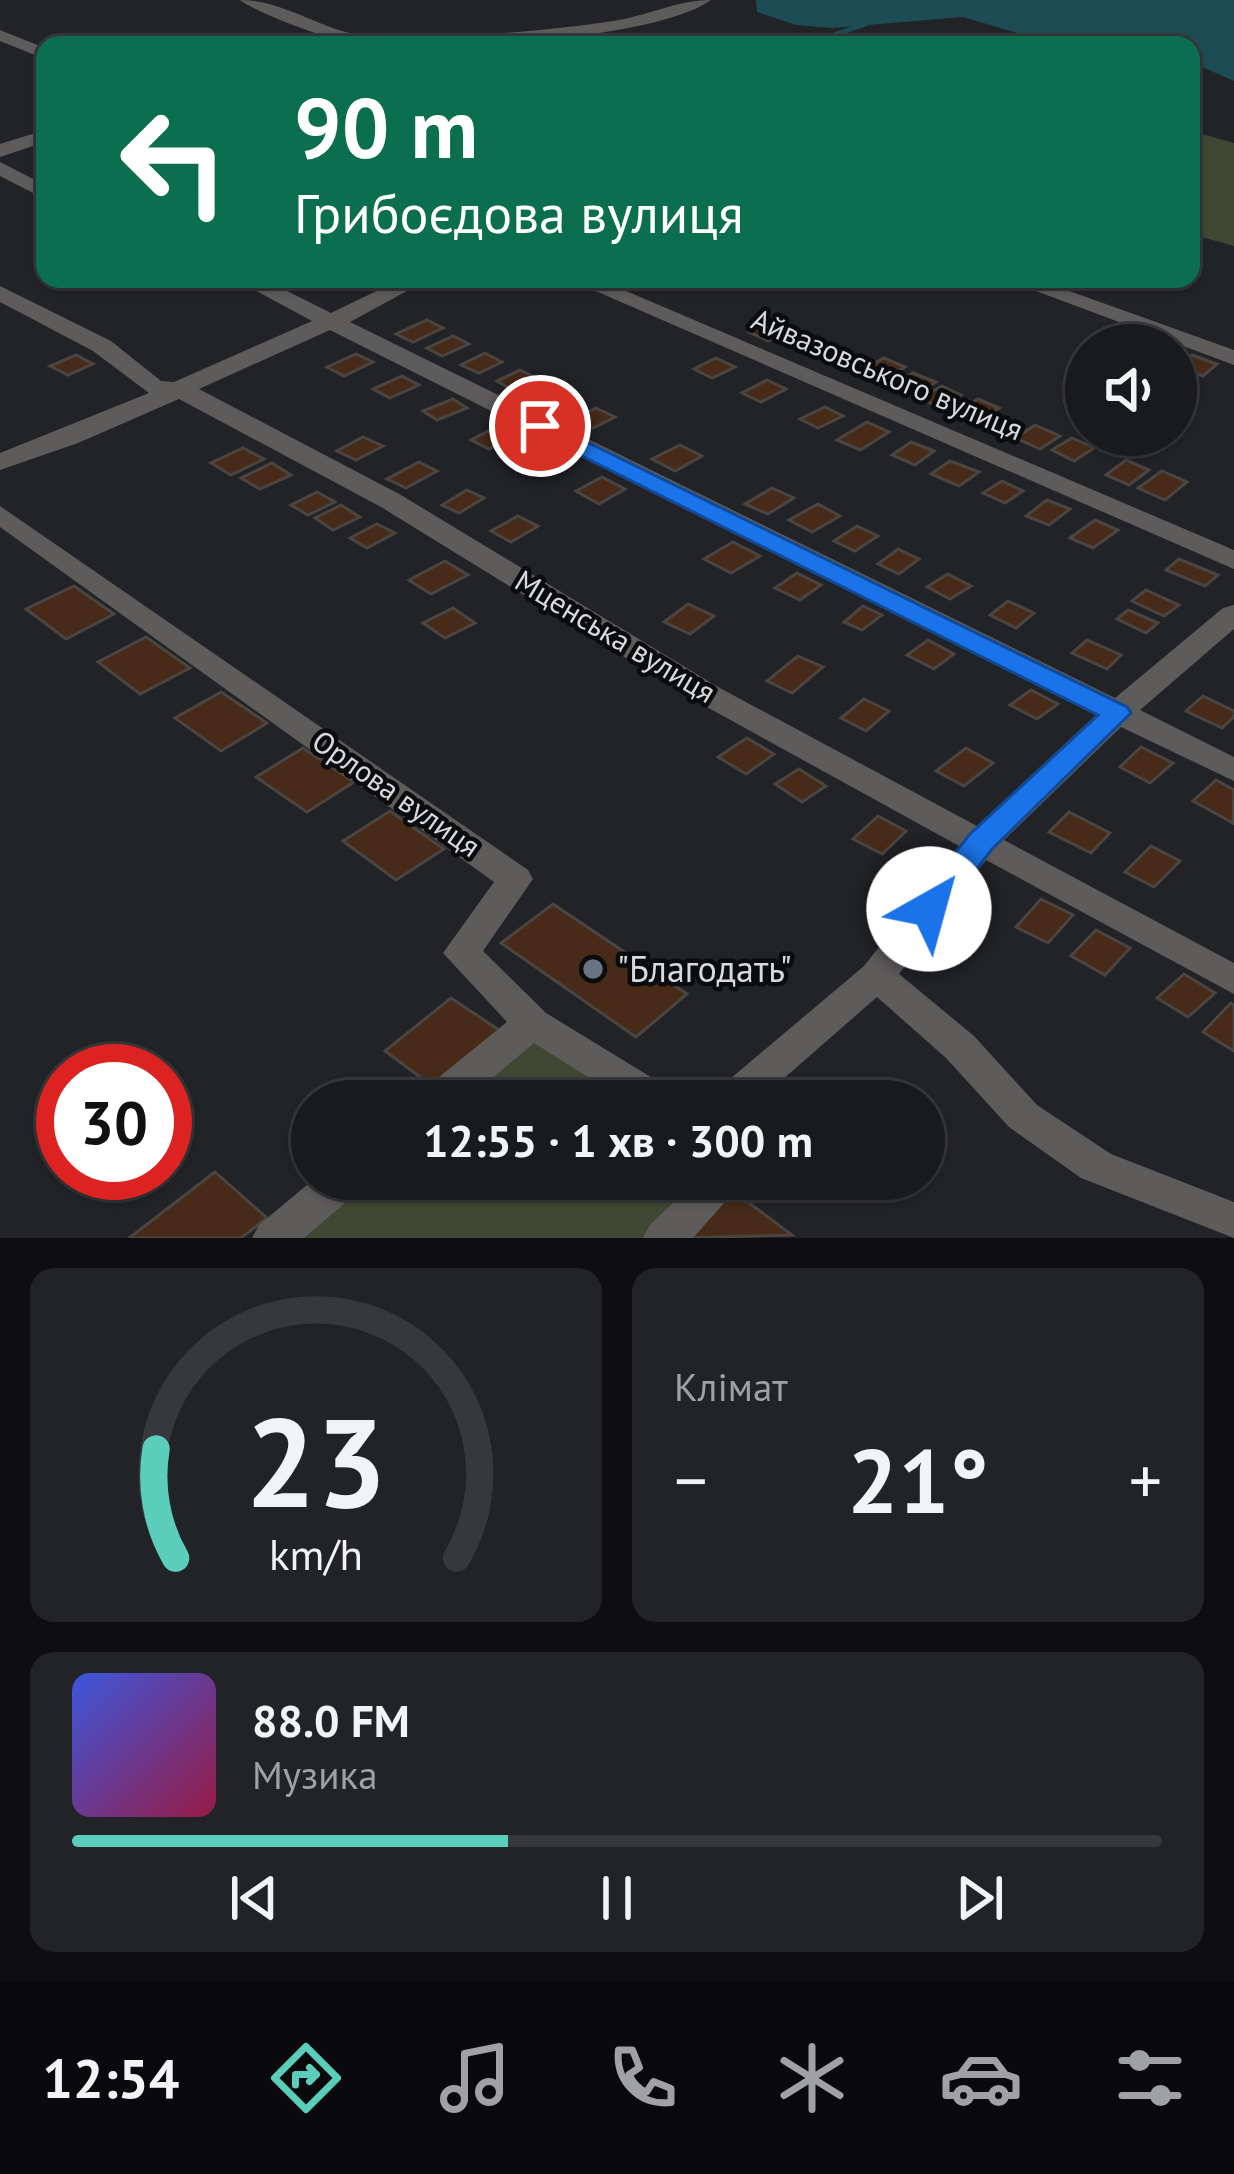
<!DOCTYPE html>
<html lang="uk">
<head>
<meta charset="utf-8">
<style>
	:root { --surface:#191a1d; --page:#222326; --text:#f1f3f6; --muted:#9fa1a4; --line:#37383b; --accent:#5bcebb }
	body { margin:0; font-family:"PT Sans",sans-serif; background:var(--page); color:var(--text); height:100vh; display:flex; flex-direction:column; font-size:45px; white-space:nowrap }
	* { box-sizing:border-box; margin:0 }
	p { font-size:39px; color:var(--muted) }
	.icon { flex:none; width:66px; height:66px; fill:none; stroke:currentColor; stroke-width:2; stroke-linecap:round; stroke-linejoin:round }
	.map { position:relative; height:1238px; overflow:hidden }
	.panel { display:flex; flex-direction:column; gap:30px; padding:30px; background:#0e0e10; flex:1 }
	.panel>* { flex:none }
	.guide { position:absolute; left:36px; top:36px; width:1164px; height:252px; border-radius:24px; box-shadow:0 3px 9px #0004,0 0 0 3px var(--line); background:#0b6e4f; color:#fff; overflow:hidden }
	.fabs { position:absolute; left:1065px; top:324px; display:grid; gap:24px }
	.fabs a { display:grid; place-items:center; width:132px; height:132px; border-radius:50%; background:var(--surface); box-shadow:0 3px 9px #0004,0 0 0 3px var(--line); font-size:60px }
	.speed { position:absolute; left:36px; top:1044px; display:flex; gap:24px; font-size:60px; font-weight:700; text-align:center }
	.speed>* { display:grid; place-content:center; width:156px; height:156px; border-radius:50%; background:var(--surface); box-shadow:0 3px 9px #0004,0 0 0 3px var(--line); line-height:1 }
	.speed .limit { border:18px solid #d22; background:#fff; color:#111 }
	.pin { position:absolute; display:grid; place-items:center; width:102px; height:102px; color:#fff; margin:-51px; border:6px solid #fff; border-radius:50%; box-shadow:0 3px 12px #0007 }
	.me { position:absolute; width:132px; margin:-66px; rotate:38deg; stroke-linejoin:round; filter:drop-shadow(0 0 9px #0008) }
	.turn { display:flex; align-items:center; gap:42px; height:252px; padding:0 60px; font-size:54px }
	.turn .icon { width:156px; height:156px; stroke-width:2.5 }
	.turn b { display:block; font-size:84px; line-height:102px }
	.big { font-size:90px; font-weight:600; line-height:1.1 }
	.panel .tile { flex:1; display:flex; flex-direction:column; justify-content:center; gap:18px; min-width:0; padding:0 42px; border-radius:24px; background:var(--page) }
	.panel .dial { align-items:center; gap:0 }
	.dial svg { height:312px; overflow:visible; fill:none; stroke:var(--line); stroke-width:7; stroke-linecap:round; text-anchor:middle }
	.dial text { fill:var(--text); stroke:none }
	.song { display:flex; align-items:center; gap:36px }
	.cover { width:144px; height:144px; border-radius:18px; background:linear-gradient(135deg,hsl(230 70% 55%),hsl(340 70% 35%)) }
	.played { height:12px; border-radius:6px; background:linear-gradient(90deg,var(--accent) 40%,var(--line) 40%) }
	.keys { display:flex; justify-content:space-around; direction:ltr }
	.heat { display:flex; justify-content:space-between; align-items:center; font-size:66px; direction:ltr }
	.panel .tiles { flex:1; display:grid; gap:30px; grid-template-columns:1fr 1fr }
	.tile:last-child { grid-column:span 2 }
	.trip { position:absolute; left:291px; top:1080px; width:654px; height:120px; border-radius:60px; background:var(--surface); box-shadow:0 3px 9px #0004,0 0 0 3px var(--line); font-weight:600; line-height:120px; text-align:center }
	.tab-bar { display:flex; height:192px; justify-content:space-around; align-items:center; background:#0a0a0c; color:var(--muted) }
	.tab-bar .icon { width:84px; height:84px }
	.tab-bar .current { color:var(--accent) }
	.tab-bar b { font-size:54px; color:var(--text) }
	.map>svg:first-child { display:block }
	.green { fill:#404833 }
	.water { fill:#1e4c55 }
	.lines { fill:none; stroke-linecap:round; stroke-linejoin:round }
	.stream { stroke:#1e4c55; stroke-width:4.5 }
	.building { fill:#472a18; stroke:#4b4542; stroke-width:3 }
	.minor { fill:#5e5b5b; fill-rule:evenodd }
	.route { fill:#1a73e8; stroke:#114b97; stroke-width:3 }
	.worship-dot { fill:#6b7280; stroke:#0b0c0e; stroke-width:4.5 }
	.labels { text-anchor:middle; stroke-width:9; stroke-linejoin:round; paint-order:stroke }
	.street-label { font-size:30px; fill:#d8d9dc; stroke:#0b0c0e }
	.near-poi-label { font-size:36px; fill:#d8d9dc; stroke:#0b0c0e; text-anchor:start }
</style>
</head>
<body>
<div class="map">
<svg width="1234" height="1238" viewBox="0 0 1234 1238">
	<rect width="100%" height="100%" fill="#212327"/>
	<!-- green -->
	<g class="green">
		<polygon points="1191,131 1234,143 1234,246 1191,234 1191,166 1199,166 1191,161"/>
		<polygon points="532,1023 658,1101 437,1101"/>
		<polygon points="344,1179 718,1179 665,1238 274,1238"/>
	</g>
	<!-- water -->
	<polygon class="water" points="756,0 1234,0 1234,81 1191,62 1191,45 1058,45 963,17 832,28 796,25 757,12"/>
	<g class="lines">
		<!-- stream -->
		<polyline class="stream" points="804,45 866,24"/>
	</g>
	<!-- building -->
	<g class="building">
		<polygon points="774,319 794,328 768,341 749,332"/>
		<polygon points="427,320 443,328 413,342 396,334"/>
		<polygon points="1123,329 1145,336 1134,345 1106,341"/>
		<polygon points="453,336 469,344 442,356 427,348"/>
		<polygon points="485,353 502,362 479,373 461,365"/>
		<polygon points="356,354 373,362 344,376 327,367"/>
		<polygon points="76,355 93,364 68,375 50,366"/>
		<polygon points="1192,355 1217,364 1203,376 1177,367"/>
		<polygon points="716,358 735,367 712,378 694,369"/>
		<polygon points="884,358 905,367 880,382 858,372"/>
		<polygon points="520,370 538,379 514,391 497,381"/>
		<polygon points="913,373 936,382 913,396 891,386"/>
		<polygon points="402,376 419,385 390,398 373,389"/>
		<polygon points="767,380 786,389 761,402 742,393"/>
		<polygon points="942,386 961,395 940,407 920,399"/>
		<polygon points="557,388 577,397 554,410 534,400"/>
		<polygon points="453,399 467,408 437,420 423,411"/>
		<polygon points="978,399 999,408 977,422 956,413"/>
		<polygon points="825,407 843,416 818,428 800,419"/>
		<polygon points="596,408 615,417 593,428 575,419"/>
		<polygon points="867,422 889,432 860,450 837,440"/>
		<polygon points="1035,425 1060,436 1040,449 1016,438"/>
		<polygon points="498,426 516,436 489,449 471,440"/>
		<polygon points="363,437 383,446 356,460 337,451"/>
		<polygon points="1072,438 1094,448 1074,461 1052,450"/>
		<polygon points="911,442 934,451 915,465 892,455"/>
		<polygon points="680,445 702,456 675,471 652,459"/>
		<polygon points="243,448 264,459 231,475 211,463"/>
		<polygon points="550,449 569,459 548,471 529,461"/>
		<polygon points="1126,460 1149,470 1129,485 1106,475"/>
		<polygon points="950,461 979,472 959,486 931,474"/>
		<polygon points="419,462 437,471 406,488 387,479"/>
		<polygon points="272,463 291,475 260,489 241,478"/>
		<polygon points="1162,471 1187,482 1165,500 1138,488"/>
		<polygon points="602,477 625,489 599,504 576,491"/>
		<polygon points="1002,481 1023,491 1005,503 983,493"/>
		<polygon points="772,488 794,498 768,514 745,504"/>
		<polygon points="467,490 484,498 459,513 442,505"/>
		<polygon points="317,492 335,502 308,515 291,505"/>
		<polygon points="1047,500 1070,509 1049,525 1026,516"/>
		<polygon points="818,504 840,516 812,532 789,520"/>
		<polygon points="341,505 360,517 333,530 315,518"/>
		<polygon points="518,516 538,526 511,542 491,531"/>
		<polygon points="1095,520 1118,530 1093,548 1070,538"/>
		<polygon points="377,524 395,533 367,548 350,538"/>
		<polygon points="857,526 878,536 855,551 834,541"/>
		<polygon points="733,542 760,556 731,573 704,559"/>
		<polygon points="898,549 919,559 899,574 878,564"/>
		<polygon points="1179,559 1218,575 1205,586 1166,570"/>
		<polygon points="445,561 468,575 431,594 409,580"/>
		<polygon points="797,573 821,585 800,600 775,588"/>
		<polygon points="948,574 971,586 950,599 927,587"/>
		<polygon points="74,586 114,614 66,639 26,609"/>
		<polygon points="1146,590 1179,605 1164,616 1132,601"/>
		<polygon points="1008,601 1034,613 1016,628 990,615"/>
		<polygon points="688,604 714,616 690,634 664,622"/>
		<polygon points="863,606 882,615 862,630 844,622"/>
		<polygon points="453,608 475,623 445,638 423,623"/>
		<polygon points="1128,610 1158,623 1146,633 1117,619"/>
		<polygon points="146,637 190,668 140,694 98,662"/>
		<polygon points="928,640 954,654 934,669 907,655"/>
		<polygon points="1087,640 1121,655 1107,669 1072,653"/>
		<polygon points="798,656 823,667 792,693 767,681"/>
		<polygon points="1031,690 1058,704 1037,719 1010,705"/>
		<polygon points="221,692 267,723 221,751 175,718"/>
		<polygon points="1203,696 1234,711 1234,717 1222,728 1186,711"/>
		<polygon points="864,699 889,711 866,731 841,718"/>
		<polygon points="747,738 774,754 746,774 718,757"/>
		<polygon points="1141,747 1173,763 1150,783 1120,767"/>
		<polygon points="303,748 354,782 307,812 256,777"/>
		<polygon points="966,748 993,763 964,786 936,771"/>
		<polygon points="799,769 826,786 802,802 775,784"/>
		<polygon points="1216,780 1234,790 1233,823 1193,801"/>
		<polygon points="390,811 444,849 396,880 343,841"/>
		<polygon points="1069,812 1110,833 1091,853 1049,832"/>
		<polygon points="878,816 906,831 882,854 853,839"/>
		<polygon points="1151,846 1180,861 1154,887 1125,872"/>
		<polygon points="1041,899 1073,915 1048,943 1016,927"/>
		<polygon points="553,904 687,994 636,1037 501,943"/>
		<polygon points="1096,930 1130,948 1105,975 1071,956"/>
		<polygon points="1184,974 1215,993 1188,1017 1157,998"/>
		<polygon points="451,998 502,1032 435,1088 385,1051"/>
		<polygon points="1231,1003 1234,1005 1234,1051 1203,1032"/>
		<polygon points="215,1172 267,1218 241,1238 129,1238"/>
		<polygon points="732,1190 792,1235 681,1238"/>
	</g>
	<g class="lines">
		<!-- minor -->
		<g class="minor">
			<path d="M240,0C287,0 327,35 372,36C451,38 535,33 613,21C647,16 677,0 711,0C659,39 427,54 359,45C333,41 260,15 240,0Z"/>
			<polygon points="0,30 45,48 45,59 0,41"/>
			<polygon points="45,130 45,142 0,157 0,144"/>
			<polygon points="0,162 45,185 45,199 0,176"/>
			<path d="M234,279H263L331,313L401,279H429L350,322L1115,698L1223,608L1234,605V629L1140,710L1234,757V781L1121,727L1004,840L1234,963V994L986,860L899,974L974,1036L1037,1105L1111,1154L1234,1202V1238L1081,1178L1009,1127L946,1058L877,997L758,1101H711L717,1090L864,966L959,846L696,701L381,507L179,399L78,443L0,470V453L149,393L93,351L0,302V286L111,341L161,381L174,382L312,321ZM330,330L1096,715L977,826L718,687L401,495L199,389Z"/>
			<polygon points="568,279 598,279 1234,550 1234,569"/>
			<polygon points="1004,279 1036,279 1234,350 1234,365"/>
			<polygon points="0,506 528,870 533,879 483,951 546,1013 672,1090 678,1101 626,1101 534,1043 465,1101 417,1101 423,1090 507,1022 443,953 494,882 0,527"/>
			<polygon points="314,1179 365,1179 359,1191 304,1238 252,1238 259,1225"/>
			<polygon points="697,1179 741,1179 742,1183 693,1238 643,1238 650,1225"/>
		</g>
	</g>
	<!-- route -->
	<polygon class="route" points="540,419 1127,707 1131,713 992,849 940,917 917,917 912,909 917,901 970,834 1098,715 532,431 532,421"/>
	<!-- markers -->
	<circle class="worship-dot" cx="593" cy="969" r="12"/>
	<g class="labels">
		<!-- street labels -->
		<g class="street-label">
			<text transform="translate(887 375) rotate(23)" y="10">Айвазовського вулиця</text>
			<text transform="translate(615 637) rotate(31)" y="10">Мценська вулиця</text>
			<text transform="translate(396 794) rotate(35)" y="10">Орлова вулиця</text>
		</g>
		<!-- near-poi labels -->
		<g class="near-poi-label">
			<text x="617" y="982">"Благодать"</text>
		</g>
	</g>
</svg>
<div class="fabs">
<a><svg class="icon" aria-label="sound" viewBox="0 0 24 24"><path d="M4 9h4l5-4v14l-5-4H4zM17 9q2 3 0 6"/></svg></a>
</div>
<div class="speed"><div class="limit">30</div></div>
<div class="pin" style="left:540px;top:426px;background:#d93025"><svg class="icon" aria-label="arrive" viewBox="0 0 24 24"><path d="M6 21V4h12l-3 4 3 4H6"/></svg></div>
<svg class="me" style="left:929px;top:909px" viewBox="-20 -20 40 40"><circle r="19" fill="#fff"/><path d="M0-13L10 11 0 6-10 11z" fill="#1a73e8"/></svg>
<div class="trip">12:55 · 1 хв · 300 m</div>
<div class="guide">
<div class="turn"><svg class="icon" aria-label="left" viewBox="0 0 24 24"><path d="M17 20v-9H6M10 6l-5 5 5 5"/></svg><div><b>90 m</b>Грибоєдова вулиця</div></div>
</div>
</div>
<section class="panel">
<div class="tiles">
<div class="tile dial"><svg viewBox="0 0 100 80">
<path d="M14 69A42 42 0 1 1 86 69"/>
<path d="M14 69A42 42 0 0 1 9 41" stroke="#5bcebb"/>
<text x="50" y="56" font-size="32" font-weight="700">23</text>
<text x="50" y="72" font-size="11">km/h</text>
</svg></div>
<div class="tile"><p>Клімат</p>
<div class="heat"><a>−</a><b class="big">21°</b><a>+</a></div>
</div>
<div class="tile">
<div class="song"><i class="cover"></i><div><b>88.0 FM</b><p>Музика</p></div></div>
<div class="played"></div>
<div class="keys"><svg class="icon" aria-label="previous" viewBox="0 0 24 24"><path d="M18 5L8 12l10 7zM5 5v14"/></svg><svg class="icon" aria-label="pause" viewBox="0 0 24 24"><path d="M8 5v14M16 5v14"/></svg><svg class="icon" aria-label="next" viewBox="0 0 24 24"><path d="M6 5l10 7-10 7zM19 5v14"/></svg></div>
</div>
</div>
</section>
<nav class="tab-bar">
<b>12:54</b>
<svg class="icon current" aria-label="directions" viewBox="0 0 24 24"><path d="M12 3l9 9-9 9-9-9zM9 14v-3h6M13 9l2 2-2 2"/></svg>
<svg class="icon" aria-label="music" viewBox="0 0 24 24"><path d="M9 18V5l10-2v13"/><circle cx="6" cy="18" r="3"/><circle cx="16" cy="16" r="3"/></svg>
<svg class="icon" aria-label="phone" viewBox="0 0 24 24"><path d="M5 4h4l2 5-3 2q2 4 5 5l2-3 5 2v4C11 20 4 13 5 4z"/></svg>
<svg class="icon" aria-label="climate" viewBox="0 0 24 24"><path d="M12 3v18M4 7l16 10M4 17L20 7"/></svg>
<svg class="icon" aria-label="car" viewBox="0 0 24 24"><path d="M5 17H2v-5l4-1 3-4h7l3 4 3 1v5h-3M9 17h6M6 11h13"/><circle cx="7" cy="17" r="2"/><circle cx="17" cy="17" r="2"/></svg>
<svg class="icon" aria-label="filters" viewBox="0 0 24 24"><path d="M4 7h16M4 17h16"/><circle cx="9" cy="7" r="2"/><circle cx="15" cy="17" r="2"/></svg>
</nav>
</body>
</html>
